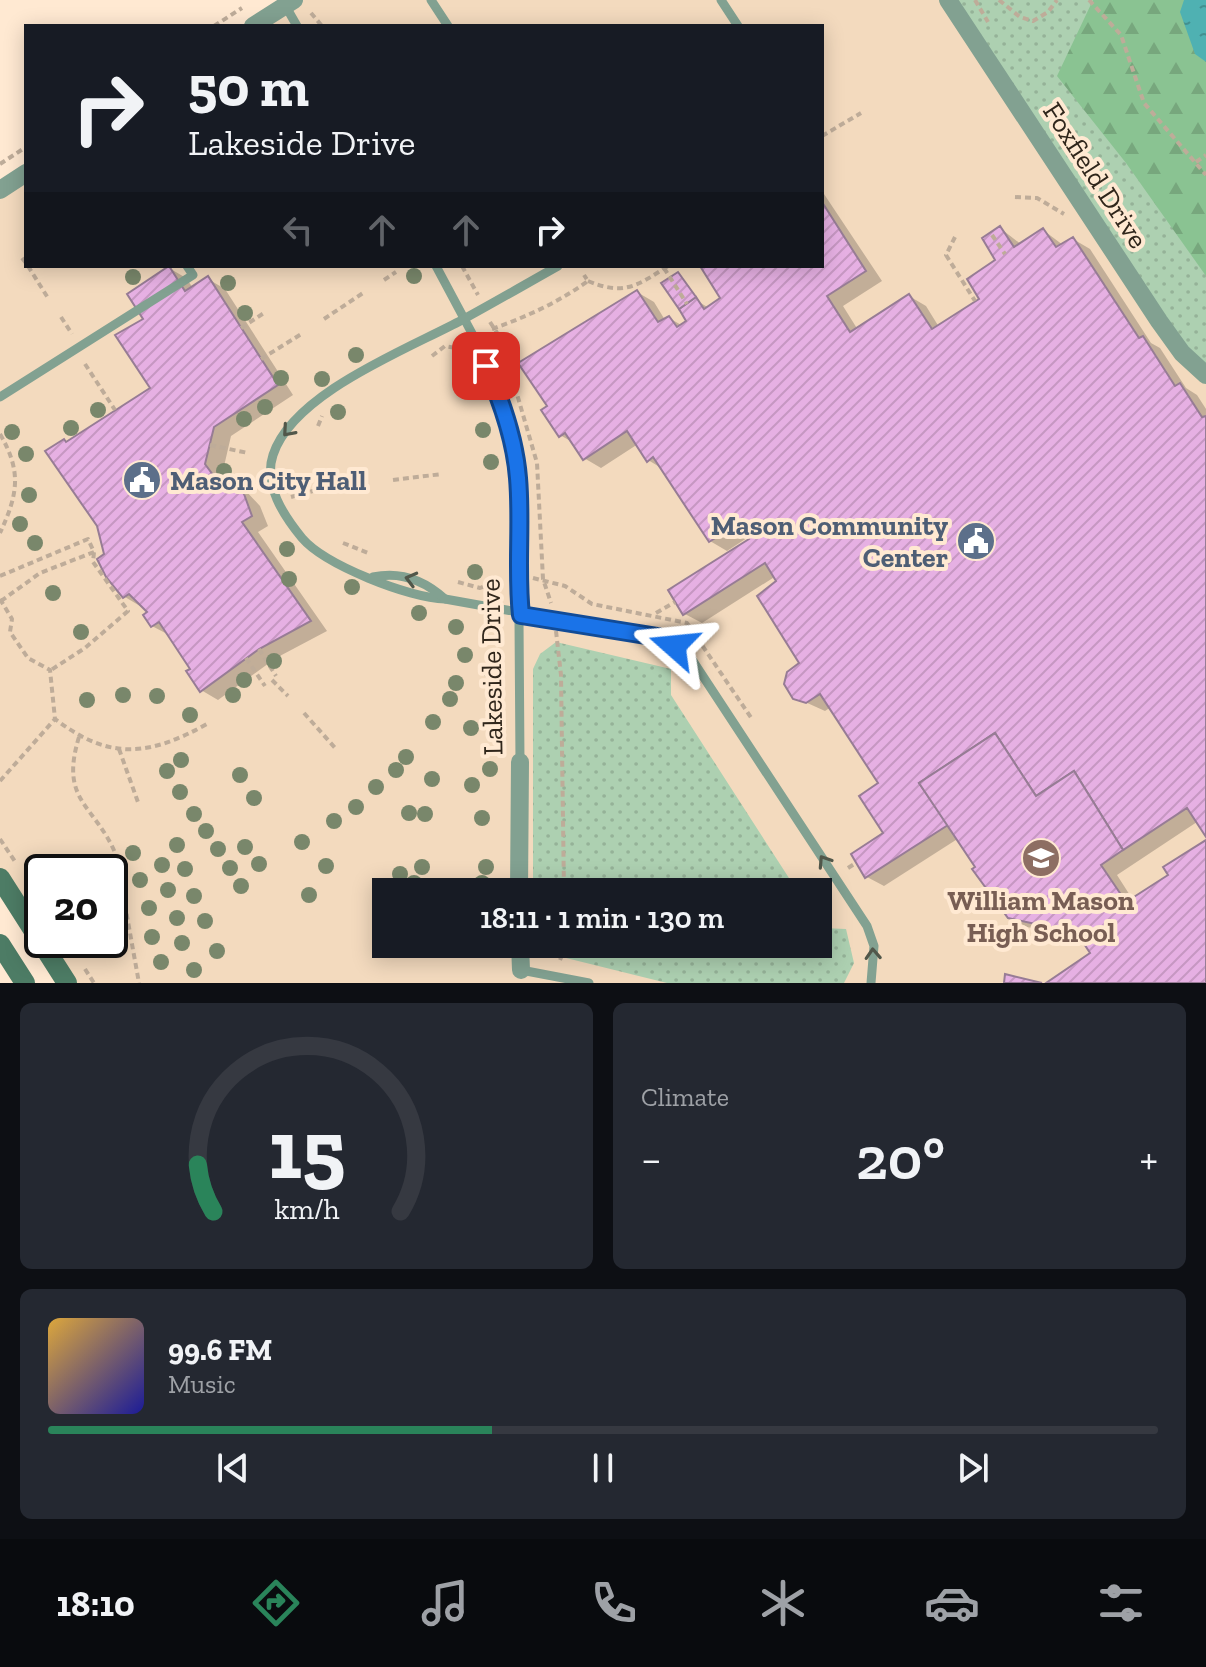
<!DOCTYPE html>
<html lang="en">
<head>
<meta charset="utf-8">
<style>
	:root { --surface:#171b24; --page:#242831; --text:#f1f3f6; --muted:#9ea1a6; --line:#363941; --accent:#2a845a }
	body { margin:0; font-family:"Zilla Slab",serif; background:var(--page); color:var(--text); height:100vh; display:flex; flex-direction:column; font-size:30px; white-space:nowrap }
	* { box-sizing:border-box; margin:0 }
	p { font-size:26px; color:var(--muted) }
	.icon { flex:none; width:44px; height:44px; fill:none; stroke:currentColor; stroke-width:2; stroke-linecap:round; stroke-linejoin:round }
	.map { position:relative; height:983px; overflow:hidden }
	.panel { display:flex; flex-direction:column; gap:20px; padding:20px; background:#0d0f14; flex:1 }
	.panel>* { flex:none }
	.guide { position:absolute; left:24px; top:24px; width:800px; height:244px; border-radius:0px; box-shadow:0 4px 20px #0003; background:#171b24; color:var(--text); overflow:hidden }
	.speed { position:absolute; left:24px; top:854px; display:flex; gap:16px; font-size:40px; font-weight:700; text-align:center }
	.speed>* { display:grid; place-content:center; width:104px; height:104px; border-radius:50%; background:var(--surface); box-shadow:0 4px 20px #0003; line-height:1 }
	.speed .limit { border:4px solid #111; border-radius:12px; background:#fff; color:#111 }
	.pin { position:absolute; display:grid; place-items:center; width:68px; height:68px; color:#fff; margin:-34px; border-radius:16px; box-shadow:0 4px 12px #0006 }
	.me { position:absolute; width:88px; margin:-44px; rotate:288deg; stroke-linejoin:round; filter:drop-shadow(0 0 6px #0008) }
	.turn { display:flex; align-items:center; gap:28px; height:168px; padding:0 32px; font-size:36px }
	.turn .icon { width:104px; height:104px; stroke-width:2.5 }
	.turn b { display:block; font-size:56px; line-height:68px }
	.lanes { display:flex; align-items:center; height:76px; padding:0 32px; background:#0003; justify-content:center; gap:40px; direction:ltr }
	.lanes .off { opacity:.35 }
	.big { font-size:60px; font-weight:600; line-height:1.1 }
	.panel .card { flex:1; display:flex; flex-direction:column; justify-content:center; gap:12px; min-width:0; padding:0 28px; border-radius:12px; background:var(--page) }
	.panel .dial { align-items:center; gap:0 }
	.dial svg { height:208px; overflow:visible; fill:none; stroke:var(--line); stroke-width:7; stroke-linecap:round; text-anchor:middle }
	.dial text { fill:var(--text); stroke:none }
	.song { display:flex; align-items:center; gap:24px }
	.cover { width:96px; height:96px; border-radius:12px; background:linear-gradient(135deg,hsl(40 70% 55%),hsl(240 70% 35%)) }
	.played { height:8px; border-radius:4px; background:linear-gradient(90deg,var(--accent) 40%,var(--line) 40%) }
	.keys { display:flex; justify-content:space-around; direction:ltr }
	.heat { display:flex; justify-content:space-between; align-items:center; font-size:44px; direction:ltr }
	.panel .tiles { flex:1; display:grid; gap:20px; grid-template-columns:1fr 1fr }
	.card:last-child { grid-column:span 2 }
	.trip { position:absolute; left:372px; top:878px; width:460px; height:80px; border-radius:0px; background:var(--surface); box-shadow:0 4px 20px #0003; font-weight:600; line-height:80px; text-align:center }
	.menu { display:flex; height:128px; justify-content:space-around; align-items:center; background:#090b0e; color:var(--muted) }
	.menu .icon { width:56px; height:56px }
	.menu .on { color:var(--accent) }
	.menu b { font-size:36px; color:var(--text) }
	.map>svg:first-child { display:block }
	.built { fill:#f3dabe; fill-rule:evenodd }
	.grass { fill:url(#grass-dots) }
	.forest { fill:url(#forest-firs) }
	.water { fill:url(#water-ripples) }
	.shadow { fill:#0003 }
	.building { fill:url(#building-hatch); stroke:#977c95; stroke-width:2 }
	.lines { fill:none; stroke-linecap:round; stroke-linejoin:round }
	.path { stroke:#beac99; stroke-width:4; stroke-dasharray:6 4; stroke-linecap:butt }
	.lane { stroke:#82a191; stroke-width:9 }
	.street { stroke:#82a191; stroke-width:18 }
	.secondary { stroke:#4d7c65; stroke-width:20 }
	.tree { fill:#79876b }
	.oneway { stroke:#51574a }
	.route-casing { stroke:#114b97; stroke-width:20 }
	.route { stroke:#1a73e8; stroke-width:14 }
	.labels { text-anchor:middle; stroke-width:8; stroke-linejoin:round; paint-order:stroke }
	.street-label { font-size:28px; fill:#30261b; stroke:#ffe9d2 }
	.service-label { font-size:28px; font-weight:bold; fill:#4e5e75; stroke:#ffe9d2; text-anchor:start }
	.education-label { font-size:28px; font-weight:bold; fill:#785e54; stroke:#ffe9d2 }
</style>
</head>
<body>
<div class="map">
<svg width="1206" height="983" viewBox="0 0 1206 983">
	<defs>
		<pattern id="grass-dots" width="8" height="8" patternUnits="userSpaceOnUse" patternTransform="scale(2)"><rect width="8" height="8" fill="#add0b1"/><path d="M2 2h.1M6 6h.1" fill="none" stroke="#95b298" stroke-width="1.8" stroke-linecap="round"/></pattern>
		<pattern id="forest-firs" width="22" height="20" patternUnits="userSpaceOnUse" patternTransform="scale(2)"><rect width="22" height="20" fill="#8ac392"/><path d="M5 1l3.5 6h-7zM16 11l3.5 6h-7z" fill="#77a77d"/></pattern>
		<pattern id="water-ripples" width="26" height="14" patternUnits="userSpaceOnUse" patternTransform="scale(2)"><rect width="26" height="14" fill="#4fb1b2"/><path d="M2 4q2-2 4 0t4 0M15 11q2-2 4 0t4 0" fill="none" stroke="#429090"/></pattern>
		<pattern id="building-hatch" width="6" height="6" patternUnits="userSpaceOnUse" patternTransform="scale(2)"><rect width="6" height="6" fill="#e6b0e3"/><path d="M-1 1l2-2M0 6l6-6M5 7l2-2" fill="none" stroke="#c697c2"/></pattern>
	</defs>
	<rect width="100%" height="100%" fill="#ffe9d2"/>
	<!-- built -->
	<path class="built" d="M294,0H948L1206,375V983H67L0,878V190L26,173V266H822V26H253ZM42,872H110V940H42ZM386,892H818V944H386Z"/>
	<!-- grass -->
	<g class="grass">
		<polygon points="948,0 1206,0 1206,375"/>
		<polygon points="556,642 671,669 671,695 798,892 533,892 533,669 540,654"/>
		<polygon points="818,923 822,928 846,929 854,963 844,983 667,983 562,957 545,944 818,944"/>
	</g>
	<!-- forest -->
	<polygon class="forest" points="1093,0 1184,0 1195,53 1206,62 1206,276 1126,163 1057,76"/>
	<!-- water -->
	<polygon class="water" points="1184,0 1206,0 1206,62 1195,54 1180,12"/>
	<!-- shadow -->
	<g class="shadow">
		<polygon points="822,191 882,281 843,306 858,330 909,296 926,306 939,327 982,299 998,260 1000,228 1022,245 1043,230 1063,245 1073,239 1090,249 1151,343 1160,348 1186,388 1197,395 1206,409 1206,833 1197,822 1117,875 1133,900 1171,875 1206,842 1206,983 1049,983 1093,954 1084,939 1027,927 1009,917 959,838 884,886 867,877 886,834 881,784 831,707 825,711 794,697 802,663 776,576 702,623 685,614 752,540 750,536 727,551 710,541 663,469 648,460 638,444 601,468 584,458 574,443 560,435 637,292 654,302 665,320 669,318 683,326 689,322 678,274 699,302 709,308 723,298 703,266 822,266"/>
		<polygon points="169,268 186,278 193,288 208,279 225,289 293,395 231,436 222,475 245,490 260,506 268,526 258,532 327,631 276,658 218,700 201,690 192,669 169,635 152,626 150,612 125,597 106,555 99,525 68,443 152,389 146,319"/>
	</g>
	<!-- building -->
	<g class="building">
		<polygon points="822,202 866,271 827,296 850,332 909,294 932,329 979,299 967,279 995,260 982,238 1000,226 1014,247 1043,228 1056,247 1073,237 1139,338 1143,336 1175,386 1180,383 1202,417 1206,416 1206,837 1187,808 1123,850 1074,771 1036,796 995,733 919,783 948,825 865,878 851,854 883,833 859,796 878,783 820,694 806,703 793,699 784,684 787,672 799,663 757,596 776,581 765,563 683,615 668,590 749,539 739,523 709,542 653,457 647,462 627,431 583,460 565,433 559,437 541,410 547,406 518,363 637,290 658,322 669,316 677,327 686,321 679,309 696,297 704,309 720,298 700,266 822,266"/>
		<polygon points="169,266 185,291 208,276 278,385 214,427 205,464 219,483 227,477 244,494 252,516 242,522 311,621 259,649 200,692 186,671 190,669 159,622 151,627 143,615 147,612 129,594 123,598 106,577 97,559 104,554 97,526 45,451 64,439 66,442 150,388 115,335 143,319 127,294"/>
		<polygon points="678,272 696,297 679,309 661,283"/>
		<polygon points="995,733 1036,796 1074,771 1123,850 1101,865 1126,902 1168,875 1163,867 1206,840 1206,983 1046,983 1090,953 1077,933 1008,918 972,869 975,867 919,783"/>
		<polygon points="1005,974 1042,983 1004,983"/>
	</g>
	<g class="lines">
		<!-- path -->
		<g class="path">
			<polyline points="975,0 988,22"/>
			<polyline points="999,0 1020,17 1033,21 1048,12 1057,0"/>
			<polyline points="1089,0 1121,35 1144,103 1206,175"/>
			<polyline points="311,13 322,26"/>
			<polyline points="214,26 242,8"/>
			<polyline points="822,136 861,113"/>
			<polyline points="1196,162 1206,155"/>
			<polyline points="0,164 26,147"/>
			<polyline points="1015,197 1037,198 1064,214"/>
			<polyline points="992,235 1005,254"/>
			<polyline points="955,237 946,255 975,301"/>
			<polyline points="22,258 26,263"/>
			<polyline points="28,266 48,298"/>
			<polyline points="462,266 478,295"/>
			<polyline points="664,268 687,304"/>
			<polyline points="384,280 396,272"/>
			<path d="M588,281C624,296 637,286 668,266"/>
			<polyline points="61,317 72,334"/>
			<polyline points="324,319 363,293"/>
			<polyline points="490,322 501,339 537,463 543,579 551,603"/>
			<polyline points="241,328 264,313"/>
			<path d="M492,329C526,317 559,302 588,281L584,275"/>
			<polyline points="432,356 445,346 461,349"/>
			<polyline points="261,359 303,333"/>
			<polyline points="85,364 115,410"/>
			<polyline points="318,426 322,416"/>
			<path d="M0,434C22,472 18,494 0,533"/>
			<polyline points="210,445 248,453"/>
			<polyline points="393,480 442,474"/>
			<polyline points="244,494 248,488"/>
			<polyline points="291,497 331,486 369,483"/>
			<polyline points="343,543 368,553"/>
			<polyline points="0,576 88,539 94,552 93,562 128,611 85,648 51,670"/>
			<polyline points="533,578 565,586 592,604 687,623 752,719"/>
			<polyline points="458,582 480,588 497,581"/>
			<path d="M0,599L12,619L10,632L28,658L50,670L55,719C110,761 149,756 207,724"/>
			<polyline points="1,601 40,573 94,552"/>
			<polyline points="656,613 675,602"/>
			<polyline points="556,631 561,675 564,892"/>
			<polyline points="259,649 276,676"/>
			<polyline points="246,658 265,686"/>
			<polyline points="272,680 288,696"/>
			<polyline points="304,713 336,749"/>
			<path d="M79,737C59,802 95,804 116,855L139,983"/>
			<polyline points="119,749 139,805"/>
			<polyline points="0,781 55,719"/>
			<polyline points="0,839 16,863"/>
			<polyline points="848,868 856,863"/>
			<polyline points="560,960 567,944"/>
			<polyline points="85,969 94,983"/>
		</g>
		<!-- lane -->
		<g class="lane">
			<polyline points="431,0 448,26"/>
			<polyline points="721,0 738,26"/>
			<polyline points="285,5 297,26"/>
			<polyline points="436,266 475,339 511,431 518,478 520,762"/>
			<path d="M558,266C526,284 495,302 462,320C408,349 293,393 273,455C263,485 284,516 302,538C325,565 409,598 445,599L658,637L689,655L867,926L874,946L871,983"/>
			<polyline points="0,397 193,275 187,266"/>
			<path d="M373,577C400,571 424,580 445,599"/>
			<polyline points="521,970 589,983"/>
		</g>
		<!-- street -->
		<g class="street">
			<polyline points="948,0 1159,321 1182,353 1206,375"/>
			<polyline points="253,26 294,0"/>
			<polyline points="0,190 26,173"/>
			<polyline points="519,892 520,762"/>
			<polyline points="520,944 521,970"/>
		</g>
		<!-- secondary -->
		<g class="secondary">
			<polyline points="0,878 67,983"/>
			<polyline points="0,944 25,983"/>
		</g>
	</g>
	<!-- trees -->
	<g class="tree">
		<circle cx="414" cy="276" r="8"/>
		<circle cx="133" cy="277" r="8"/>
		<circle cx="228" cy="283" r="8"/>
		<circle cx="245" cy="313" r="8"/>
		<circle cx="356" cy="355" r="8"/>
		<circle cx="281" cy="378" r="8"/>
		<circle cx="322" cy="379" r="8"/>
		<circle cx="265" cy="407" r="8"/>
		<circle cx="98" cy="410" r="8"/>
		<circle cx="338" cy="412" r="8"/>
		<circle cx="244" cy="419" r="8"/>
		<circle cx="71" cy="428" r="8"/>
		<circle cx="483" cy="430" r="8"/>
		<circle cx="12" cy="432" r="8"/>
		<circle cx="26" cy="454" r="8"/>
		<circle cx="491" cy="462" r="8"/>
		<circle cx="224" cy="471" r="8"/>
		<circle cx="29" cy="495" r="8"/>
		<circle cx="20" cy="524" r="8"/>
		<circle cx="35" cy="543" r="8"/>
		<circle cx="287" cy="549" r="8"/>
		<circle cx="475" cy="572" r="8"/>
		<circle cx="289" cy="579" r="8"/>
		<circle cx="352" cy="587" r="8"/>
		<circle cx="53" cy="593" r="8"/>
		<circle cx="419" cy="613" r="8"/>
		<circle cx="456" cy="627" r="8"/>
		<circle cx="81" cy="632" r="8"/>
		<circle cx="465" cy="655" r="8"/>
		<circle cx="274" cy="661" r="8"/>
		<circle cx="490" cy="670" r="8"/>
		<circle cx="244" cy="680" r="8"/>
		<circle cx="456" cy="683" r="8"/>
		<circle cx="123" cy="695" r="8"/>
		<circle cx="233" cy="695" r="8"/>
		<circle cx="157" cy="696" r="8"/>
		<circle cx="450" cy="699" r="8"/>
		<circle cx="87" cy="700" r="8"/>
		<circle cx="190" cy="715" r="8"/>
		<circle cx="495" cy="716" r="8"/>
		<circle cx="433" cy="722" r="8"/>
		<circle cx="471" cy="728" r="8"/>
		<circle cx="406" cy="757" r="8"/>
		<circle cx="181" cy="760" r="8"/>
		<circle cx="490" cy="769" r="8"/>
		<circle cx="396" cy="770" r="8"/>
		<circle cx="167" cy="771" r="8"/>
		<circle cx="240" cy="775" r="8"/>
		<circle cx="432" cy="779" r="8"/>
		<circle cx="472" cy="785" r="8"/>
		<circle cx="376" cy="787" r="8"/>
		<circle cx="180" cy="792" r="8"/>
		<circle cx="254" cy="798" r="8"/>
		<circle cx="356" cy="807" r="8"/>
		<circle cx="409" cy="813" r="8"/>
		<circle cx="194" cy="814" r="8"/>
		<circle cx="425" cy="814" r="8"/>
		<circle cx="482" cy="818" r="8"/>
		<circle cx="334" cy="821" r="8"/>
		<circle cx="206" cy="831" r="8"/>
		<circle cx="302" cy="842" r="8"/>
		<circle cx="177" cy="845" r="8"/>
		<circle cx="245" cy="847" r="8"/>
		<circle cx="218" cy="849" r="8"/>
		<circle cx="133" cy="853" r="8"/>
		<circle cx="259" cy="864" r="8"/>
		<circle cx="162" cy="865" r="8"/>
		<circle cx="326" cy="866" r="8"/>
		<circle cx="422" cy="867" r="8"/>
		<circle cx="486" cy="867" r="8"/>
		<circle cx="230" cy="868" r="8"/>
		<circle cx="185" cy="869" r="8"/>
		<circle cx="400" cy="874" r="8"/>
		<circle cx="140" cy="880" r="8"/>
		<circle cx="414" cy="883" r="8"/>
		<circle cx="482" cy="883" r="8"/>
		<circle cx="241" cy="886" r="8"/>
		<circle cx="168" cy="890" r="8"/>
		<circle cx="309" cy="895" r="8"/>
		<circle cx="194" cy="896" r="8"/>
		<circle cx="149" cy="908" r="8"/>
		<circle cx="177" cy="918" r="8"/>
		<circle cx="205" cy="921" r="8"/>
		<circle cx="152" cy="937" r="8"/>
		<circle cx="182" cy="943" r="8"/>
		<circle cx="217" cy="951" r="8"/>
		<circle cx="161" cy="962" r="8"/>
		<circle cx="194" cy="970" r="8"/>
	</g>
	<!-- one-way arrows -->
	<defs><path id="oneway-chevron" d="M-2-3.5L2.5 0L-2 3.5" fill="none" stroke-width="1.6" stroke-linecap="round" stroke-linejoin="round" transform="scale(2)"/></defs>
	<g class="oneway">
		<use href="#oneway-chevron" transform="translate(288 431) rotate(131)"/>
		<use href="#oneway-chevron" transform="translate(411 579) rotate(-165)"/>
		<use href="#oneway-chevron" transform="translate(824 861) rotate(-123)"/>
		<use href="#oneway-chevron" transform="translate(873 954) rotate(-93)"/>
	</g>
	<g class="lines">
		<!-- route casing -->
		<g class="route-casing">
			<path id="route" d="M486,366C502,402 515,439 518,478C522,524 516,569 521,615L658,637L674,646"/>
		</g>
		<!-- route -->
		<use href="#route" class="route"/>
	</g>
	<!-- icons -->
	<defs>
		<g id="civic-disc" transform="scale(2)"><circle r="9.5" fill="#5c6f8a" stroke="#ffe9d2"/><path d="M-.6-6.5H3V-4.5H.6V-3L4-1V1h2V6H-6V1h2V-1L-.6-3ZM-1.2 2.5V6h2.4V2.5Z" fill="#fff"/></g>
		<g id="school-disc" transform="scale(2)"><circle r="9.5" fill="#8d6e63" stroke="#ffe9d2"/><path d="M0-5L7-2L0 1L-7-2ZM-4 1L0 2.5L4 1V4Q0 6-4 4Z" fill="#fff"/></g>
	</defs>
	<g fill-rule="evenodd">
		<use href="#civic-disc" x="142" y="480"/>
		<use href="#civic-disc" x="976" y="541"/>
		<use href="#school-disc" x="1041" y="858"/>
	</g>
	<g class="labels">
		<!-- street labels -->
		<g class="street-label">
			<text transform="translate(1096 175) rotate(57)" y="10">Foxfield Drive</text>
			<text transform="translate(491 667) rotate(-91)" y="10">Lakeside Drive</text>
		</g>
		<!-- service labels -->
		<g class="service-label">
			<text x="170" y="490">Mason City Hall</text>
			<text x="948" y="535" text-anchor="end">Mason Community<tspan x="948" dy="32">Center</tspan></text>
		</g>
		<!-- education labels -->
		<g class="education-label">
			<text x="1041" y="910">William Mason<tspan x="1041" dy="32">High School</tspan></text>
		</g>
	</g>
</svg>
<div class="speed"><div class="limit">20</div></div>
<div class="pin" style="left:486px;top:366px;background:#d93025"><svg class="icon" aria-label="arrive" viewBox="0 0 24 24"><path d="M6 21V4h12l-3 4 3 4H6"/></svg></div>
<svg class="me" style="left:674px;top:646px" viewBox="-20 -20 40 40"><path d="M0-17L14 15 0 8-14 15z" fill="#1a73e8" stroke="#fff" stroke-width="4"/></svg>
<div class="trip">18:11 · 1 min · 130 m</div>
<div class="guide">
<div class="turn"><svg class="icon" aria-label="right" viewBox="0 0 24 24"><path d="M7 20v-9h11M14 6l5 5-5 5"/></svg><div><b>50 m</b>Lakeside Drive</div></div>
<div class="lanes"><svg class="icon off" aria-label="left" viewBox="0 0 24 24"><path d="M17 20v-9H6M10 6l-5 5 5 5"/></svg><svg class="icon off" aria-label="ahead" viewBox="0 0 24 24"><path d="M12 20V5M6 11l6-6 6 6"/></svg><svg class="icon off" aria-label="ahead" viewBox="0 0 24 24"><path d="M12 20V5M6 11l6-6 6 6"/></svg><svg class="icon" aria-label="right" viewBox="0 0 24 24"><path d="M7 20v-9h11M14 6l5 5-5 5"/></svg></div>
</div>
</div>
<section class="panel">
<div class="tiles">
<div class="card dial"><svg viewBox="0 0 100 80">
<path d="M14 69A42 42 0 1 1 86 69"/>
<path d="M14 69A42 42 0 0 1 8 51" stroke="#2a845a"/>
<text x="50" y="56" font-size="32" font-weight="700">15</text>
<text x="50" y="72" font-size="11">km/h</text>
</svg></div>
<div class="card"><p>Climate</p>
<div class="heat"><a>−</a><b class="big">20°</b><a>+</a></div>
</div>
<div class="card">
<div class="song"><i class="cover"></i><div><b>99.6 FM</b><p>Music</p></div></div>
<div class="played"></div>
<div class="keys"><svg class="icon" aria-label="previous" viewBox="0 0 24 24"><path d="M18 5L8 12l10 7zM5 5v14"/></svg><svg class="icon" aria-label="pause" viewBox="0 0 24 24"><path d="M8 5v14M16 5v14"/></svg><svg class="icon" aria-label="next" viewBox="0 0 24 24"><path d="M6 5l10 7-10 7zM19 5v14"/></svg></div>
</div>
</div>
</section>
<nav class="menu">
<b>18:10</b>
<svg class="icon on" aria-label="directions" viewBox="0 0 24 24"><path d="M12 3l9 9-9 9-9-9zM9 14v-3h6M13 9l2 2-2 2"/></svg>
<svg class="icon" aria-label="music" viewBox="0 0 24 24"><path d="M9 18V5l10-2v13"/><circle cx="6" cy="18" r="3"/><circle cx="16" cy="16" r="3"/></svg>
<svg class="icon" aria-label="phone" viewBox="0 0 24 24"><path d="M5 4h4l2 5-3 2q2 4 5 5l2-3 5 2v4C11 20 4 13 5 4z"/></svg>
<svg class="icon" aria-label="climate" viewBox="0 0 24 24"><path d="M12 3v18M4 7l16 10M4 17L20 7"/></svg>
<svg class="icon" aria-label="car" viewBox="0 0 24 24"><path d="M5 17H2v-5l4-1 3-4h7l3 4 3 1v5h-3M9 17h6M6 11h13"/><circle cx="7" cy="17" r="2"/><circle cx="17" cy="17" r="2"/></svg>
<svg class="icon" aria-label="filters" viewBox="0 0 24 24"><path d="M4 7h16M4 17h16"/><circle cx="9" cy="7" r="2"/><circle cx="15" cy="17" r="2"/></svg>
</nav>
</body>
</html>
